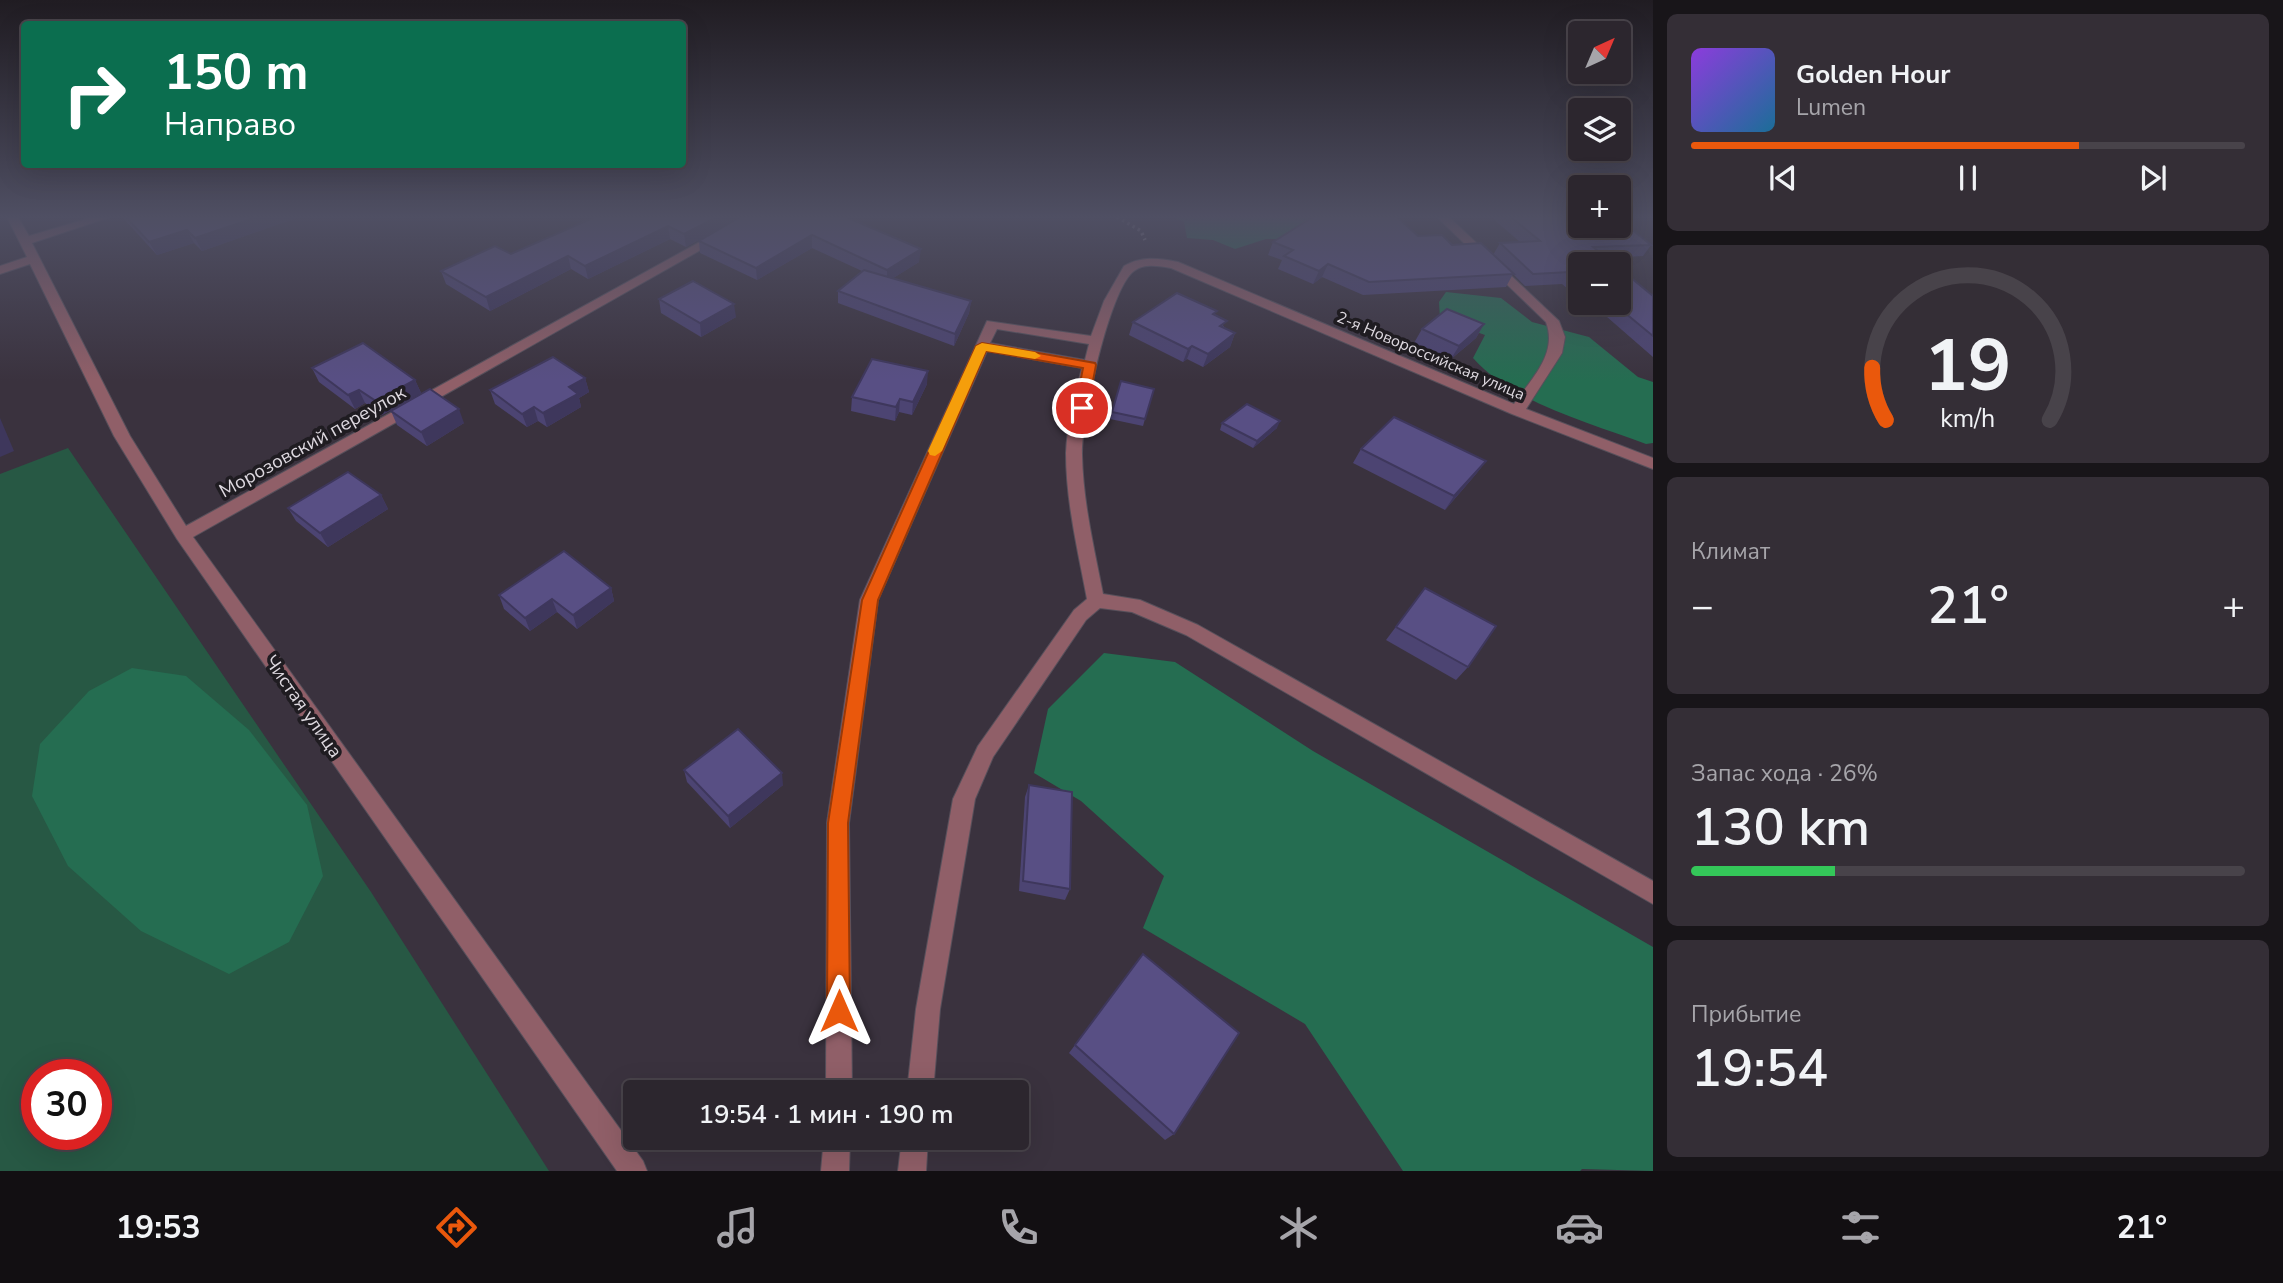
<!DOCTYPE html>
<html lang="ru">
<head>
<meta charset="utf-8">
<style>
	:root { --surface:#2c262e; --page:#342e36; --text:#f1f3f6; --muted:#a6a5aa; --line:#48434a; --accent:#ea580c }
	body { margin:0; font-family:"Nunito Sans",sans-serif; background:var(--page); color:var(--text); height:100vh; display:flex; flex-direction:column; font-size:26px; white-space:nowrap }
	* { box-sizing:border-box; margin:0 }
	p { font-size:23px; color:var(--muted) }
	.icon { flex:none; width:38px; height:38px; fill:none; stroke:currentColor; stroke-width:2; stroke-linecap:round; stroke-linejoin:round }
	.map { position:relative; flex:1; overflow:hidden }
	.panel { display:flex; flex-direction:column; gap:14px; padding:14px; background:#181519; width:630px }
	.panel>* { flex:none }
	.top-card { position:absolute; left:21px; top:21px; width:665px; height:147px; border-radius:7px; box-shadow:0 7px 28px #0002,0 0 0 2px var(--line); background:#0b6e4f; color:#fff; overflow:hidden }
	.needle { width:46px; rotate:44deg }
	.controls { position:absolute; left:1568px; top:21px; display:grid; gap:14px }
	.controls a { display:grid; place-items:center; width:63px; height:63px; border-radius:7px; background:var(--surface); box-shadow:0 7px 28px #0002,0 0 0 2px var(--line); font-size:35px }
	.speed { position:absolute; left:21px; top:1059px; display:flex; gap:14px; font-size:35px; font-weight:700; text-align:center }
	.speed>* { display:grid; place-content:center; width:91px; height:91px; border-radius:50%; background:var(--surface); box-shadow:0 7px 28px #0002,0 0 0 2px var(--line); line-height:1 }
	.speed .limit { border:10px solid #d22; background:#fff; color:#111 }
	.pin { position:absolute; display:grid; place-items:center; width:60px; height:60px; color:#fff; margin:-30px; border:4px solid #fff; border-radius:50%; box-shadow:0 2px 7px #0007 }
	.me { position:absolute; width:77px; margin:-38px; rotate:0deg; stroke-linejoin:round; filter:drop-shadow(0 0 5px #0008) }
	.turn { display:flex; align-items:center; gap:24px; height:147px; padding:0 28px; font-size:32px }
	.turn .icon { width:91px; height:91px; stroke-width:2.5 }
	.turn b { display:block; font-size:49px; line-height:60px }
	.big { font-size:52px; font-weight:600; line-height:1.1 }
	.panel .card { flex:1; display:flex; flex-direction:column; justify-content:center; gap:10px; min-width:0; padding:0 24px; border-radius:10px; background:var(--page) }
	.panel .dial { align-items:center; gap:0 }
	.dial svg { height:182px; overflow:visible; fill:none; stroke:var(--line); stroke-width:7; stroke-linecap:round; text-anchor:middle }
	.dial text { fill:var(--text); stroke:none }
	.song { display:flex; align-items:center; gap:21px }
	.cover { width:84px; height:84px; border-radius:10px; background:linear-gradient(135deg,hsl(270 70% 55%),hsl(200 70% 35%)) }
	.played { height:7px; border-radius:4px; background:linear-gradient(90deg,var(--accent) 70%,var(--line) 70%) }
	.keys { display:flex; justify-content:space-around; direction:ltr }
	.heat { display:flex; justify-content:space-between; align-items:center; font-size:38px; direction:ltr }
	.charge { height:10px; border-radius:5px; background:linear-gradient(90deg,#34c759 26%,var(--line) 0) }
	.trip { position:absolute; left:623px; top:1080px; width:406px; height:70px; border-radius:7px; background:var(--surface); box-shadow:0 7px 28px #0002,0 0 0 2px var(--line); font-weight:600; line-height:70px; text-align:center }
	.tab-bar { display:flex; height:112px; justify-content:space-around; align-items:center; background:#120f12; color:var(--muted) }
	.tab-bar .icon { width:49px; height:49px }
	.tab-bar .current { color:var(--accent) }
	.tab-bar b { font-size:32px; color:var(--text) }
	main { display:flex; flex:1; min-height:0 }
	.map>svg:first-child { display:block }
	.green { fill:#275844; fill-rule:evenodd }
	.forest { fill:#256d51 }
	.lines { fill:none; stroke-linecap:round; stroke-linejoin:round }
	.minor-casing { stroke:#57505b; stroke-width:2 }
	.path { stroke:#928b95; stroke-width:3.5; stroke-dasharray:2.5 3.5; stroke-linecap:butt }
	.minor { fill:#905f68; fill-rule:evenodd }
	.wall { fill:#4c4472 }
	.shaded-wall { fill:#3e375c }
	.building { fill:#584f84; stroke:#3e375c; stroke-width:2 }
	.route { fill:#ea580c; stroke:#983908; stroke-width:2 }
	.slow { fill:#f59e0b }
	.labels { text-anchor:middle; stroke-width:7; stroke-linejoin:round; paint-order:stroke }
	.far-street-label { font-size:16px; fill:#ddd8df; stroke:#1f1c21 }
	.street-label { font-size:19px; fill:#ddd8df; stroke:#1f1c21 }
</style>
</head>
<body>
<main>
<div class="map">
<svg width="1653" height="1171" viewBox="0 0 1653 1171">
	<rect width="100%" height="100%" fill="#3a323e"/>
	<!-- green -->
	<path class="green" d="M68,448L371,892L549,1171H0V474ZM37,1074H96V1134H37Z"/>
	<!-- forest -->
	<g class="forest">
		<polygon points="1173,217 1311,217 1324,224 1287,239 1266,239 1235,249 1213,240 1187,238 1184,222"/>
		<path d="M1446,292L1501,298L1532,322L1589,337L1638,377L1653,382V443L1646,444C1591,423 1513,403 1473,358L1485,335L1440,319L1439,302Z"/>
		<polygon points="1104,653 1175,662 1313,751 1653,947 1653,1171 1582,1169 1580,1171 1403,1171 1305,1024 1143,928 1164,876 1081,801 1034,773 1048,709"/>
		<polygon points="132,668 186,676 249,730 307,805 323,876 289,942 229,974 141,931 68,866 32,796 40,744 89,691"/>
	</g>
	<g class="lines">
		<!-- minor casing -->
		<g class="minor-casing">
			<g id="minor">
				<polygon points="7,217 18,217 29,236 93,217 110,217 32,243 130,436 186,526 745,217 759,217 193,537 643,1161 647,1171 617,1171 177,539 114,436 30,264 0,274 0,266 27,257"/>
				<path d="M1437,217H1449L1559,321L1565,337L1562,353L1526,409L1653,458V469L1512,414L1171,268C1159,266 1144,263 1134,271C1109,289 1081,422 1082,455C1083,502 1094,548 1103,594L1140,600L1198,625L1653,881V904L1186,635L1132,612L1100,608L1086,620L993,757L975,799L940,1009L933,1092H907L916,1009L953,799L978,746L1074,610L1087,599C1078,551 1066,502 1066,453C1067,425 1075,395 1082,368L987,351L878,600L849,823L852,1092H826L827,823L860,600L987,321L1091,336L1104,301L1124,266C1141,256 1159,258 1178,262L1514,404C1531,379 1558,354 1546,322ZM997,329L1089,344L1085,360L990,343Z"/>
				<polygon points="824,1138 850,1138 849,1171 821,1171"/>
				<polygon points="902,1138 928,1138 926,1171 898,1171"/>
			</g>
		</g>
		<!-- path -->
		<polyline class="path" points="1117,217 1141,231 1145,240"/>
		<!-- minor -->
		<use href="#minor" class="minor"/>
	</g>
	<!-- wall -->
	<g class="wall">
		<polygon points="122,217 299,217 202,251 194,243 157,255"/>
		<polygon points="595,217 846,217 919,262 893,278 971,301 969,313 954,346 838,303 838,291 862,271 812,248 757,280 700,253 699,241 733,221 686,247 670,239 588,279 571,269 490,311 446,284 441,271 511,254"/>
		<polygon points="1491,217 1580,217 1651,245 1643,256 1606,258 1580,264 1580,299 1562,284 1525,286 1513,274 1506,287 1363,295 1322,277 1313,284 1278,269 1282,260 1268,255 1273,242 1418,236 1493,255 1500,243 1520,242"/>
		<polygon points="1653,296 1653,357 1591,303 1619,303"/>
		<polygon points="659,299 736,317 701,337 661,313"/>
		<polygon points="1216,316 1225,328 1235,333 1230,347 1203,367 1187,359 1183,362 1129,335 1133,322"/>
		<polygon points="1484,324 1476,338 1451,359 1414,343 1422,329"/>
		<polygon points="312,368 415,380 421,393 382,415 365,403 355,409 319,382"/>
		<polygon points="585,378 589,392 579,398 581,407 547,427 538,421 527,427 495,404 490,390"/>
		<polygon points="1121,381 1145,419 1143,426 1110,419"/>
		<polygon points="927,384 912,415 899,412 895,421 851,411 852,397"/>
		<polygon points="391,411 464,423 427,446 397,425"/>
		<polygon points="1222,423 1277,428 1253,448 1220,430"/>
		<polygon points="1361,449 1486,461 1476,474 1445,510 1353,463"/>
		<polygon points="381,495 388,509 328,547 296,521 288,508"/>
		<polygon points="611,588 614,601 577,629 557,612 530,631 504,609 499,595"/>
		<polygon points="1425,588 1468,667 1456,680 1386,640"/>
		<polygon points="684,770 783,785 730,828 687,782"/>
		<polygon points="1029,785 1070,889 1065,900 1019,891 1025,797"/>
		<polygon points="1143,954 1174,1134 1165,1140 1069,1053"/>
	</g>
	<!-- shaded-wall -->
	<g class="shaded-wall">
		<polygon points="257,217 299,217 202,251 195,238"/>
		<polygon points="717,217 741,217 686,247 684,234"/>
		<polygon points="668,226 670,239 588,279 585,266"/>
		<polygon points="187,230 194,243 157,255 149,242"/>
		<polygon points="812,235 812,248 757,280 756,268"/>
		<polygon points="921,249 919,262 887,282 887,270"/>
		<polygon points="568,256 571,269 490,311 486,297"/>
		<polygon points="1328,264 1322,277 1313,284 1319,271"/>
		<polygon points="971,301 969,313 954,346 955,334"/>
		<polygon points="734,304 736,317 701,337 700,323"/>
		<polygon points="1484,324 1476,338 1451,359 1459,346"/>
		<polygon points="1235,333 1230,347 1203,367 1208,354"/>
		<polygon points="1192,346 1187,359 1183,362 1188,349"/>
		<polygon points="928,371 927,384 912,415 913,402"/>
		<polygon points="585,378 589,392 579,398 581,407 547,427 543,413 569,387"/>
		<polygon points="415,380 421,393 382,415 376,401"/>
		<polygon points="359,390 365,403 355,409 348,395"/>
		<polygon points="900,399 899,412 895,421 896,407"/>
		<polygon points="534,407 538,421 527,427 522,414"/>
		<polygon points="459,409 464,423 427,446 421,432"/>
		<polygon points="0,418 14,451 0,457"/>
		<polygon points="1280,421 1277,428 1253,448 1257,441"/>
		<polygon points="1486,461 1476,474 1445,510 1454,496"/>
		<polygon points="381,495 388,509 328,547 320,533"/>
		<polygon points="611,588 614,601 577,629 573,615"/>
		<polygon points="552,599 557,612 530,631 525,618"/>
		<polygon points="782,773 783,785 730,828 728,816"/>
	</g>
	<!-- building -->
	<g class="building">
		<polygon points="126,217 257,217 195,238 187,230 149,242"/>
		<polygon points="595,217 717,217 684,234 668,226 585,266 568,256 486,297 441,271 495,246 511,254"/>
		<polygon points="740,217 846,217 921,249 887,270 812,235 756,268 699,241"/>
		<polygon points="1313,217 1397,217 1418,236 1442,235 1452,245 1481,243 1514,274 1369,282 1328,264 1319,271 1284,256 1293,250 1273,242"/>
		<polygon points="1511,217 1580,217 1580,226 1619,226 1619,219 1651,245 1593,247 1614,264 1580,264 1580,280 1570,272 1533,274 1500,243 1540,241"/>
		<polygon points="1619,268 1653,296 1653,336 1613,303 1619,303"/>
		<polygon points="864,270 971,301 955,334 838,291"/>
		<polygon points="693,281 734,304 700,323 659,299"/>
		<polygon points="1177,293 1217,311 1213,314 1227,321 1220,326 1235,333 1208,354 1192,346 1188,349 1133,322"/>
		<polygon points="1447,309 1484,324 1459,346 1422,329"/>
		<polygon points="363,343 415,380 376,401 359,390 348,395 312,368"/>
		<polygon points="553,357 585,378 569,387 578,394 543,413 534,407 522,414 490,390"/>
		<polygon points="872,359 928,371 913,402 900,399 896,407 852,397"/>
		<polygon points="1121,381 1154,389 1145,419 1112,412"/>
		<polygon points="430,389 459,409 421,432 391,411"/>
		<polygon points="1247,404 1280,421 1257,441 1222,423"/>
		<polygon points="1394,417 1486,461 1454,496 1361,449"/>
		<polygon points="348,472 381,495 320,533 288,508"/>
		<polygon points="564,551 611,588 573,615 552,599 525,618 499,595"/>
		<polygon points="1425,588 1496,626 1468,667 1396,627"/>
		<polygon points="738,729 782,773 728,816 684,770"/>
		<polygon points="1029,785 1072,792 1070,889 1023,881"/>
		<polygon points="1143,954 1239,1033 1174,1134 1075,1045"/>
	</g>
	<!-- sky -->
	<linearGradient id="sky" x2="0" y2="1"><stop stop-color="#201c22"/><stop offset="0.57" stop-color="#4f4f63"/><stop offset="1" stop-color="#4f4f63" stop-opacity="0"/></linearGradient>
	<rect width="1653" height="381" fill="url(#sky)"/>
	<!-- route -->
	<polygon class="route" points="982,343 1095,363 1096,365 1088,408 1082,412 1075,408 1083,368 986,351 878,600 848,823 850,1011 846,1019 839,1022 831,1019 827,1011 828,823 862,600 976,346"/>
	<!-- slow -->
	<polygon class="slow" points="982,343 1035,352 1041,356 1035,359 986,351 942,451 935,456 930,455 928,451 976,346"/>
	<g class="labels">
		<!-- far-street labels -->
		<g class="far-street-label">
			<text transform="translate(1431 355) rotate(23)" y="6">2-я Новороссийская улица</text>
		</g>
		<!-- street labels -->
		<g class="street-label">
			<text transform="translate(312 441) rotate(-29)" y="7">Морозовский переулок</text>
			<text transform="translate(304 706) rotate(55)" y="7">Чистая улица</text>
		</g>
	</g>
</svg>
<div class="controls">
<a><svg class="needle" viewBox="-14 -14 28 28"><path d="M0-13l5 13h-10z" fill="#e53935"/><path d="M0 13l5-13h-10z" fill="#a6a5aa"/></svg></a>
<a><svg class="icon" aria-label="layers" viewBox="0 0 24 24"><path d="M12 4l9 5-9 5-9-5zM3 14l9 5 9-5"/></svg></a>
<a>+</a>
<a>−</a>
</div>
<div class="speed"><div class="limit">30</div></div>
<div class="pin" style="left:1082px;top:408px;background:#d93025"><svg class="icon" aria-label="arrive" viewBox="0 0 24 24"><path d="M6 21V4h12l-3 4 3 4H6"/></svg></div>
<svg class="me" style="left:839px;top:1011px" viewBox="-20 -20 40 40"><path d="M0-17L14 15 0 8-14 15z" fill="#ea580c" stroke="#fff" stroke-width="4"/></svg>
<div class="trip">19:54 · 1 мин · 190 m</div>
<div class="top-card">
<div class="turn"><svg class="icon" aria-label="right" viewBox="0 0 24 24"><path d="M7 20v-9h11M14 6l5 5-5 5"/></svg><div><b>150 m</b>Направо</div></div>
</div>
</div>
<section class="panel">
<div class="card">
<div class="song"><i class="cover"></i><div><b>Golden Hour</b><p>Lumen</p></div></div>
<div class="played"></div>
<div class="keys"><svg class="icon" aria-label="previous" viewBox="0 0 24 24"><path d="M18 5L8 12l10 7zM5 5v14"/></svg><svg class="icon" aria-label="pause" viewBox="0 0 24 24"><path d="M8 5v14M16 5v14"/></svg><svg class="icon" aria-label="next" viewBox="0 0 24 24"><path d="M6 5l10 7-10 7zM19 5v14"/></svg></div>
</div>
<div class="card dial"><svg viewBox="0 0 100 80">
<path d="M14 69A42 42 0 1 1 86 69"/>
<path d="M14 69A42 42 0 0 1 8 46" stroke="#ea580c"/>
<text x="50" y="56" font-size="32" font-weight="700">19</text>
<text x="50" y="72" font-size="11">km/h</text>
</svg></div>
<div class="card"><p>Климат</p>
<div class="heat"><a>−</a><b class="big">21°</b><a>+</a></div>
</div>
<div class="card"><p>Запас хода · 26%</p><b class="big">130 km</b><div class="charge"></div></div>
<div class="card"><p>Прибытие</p><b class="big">19:54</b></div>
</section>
</main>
<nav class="tab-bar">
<b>19:53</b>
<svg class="icon current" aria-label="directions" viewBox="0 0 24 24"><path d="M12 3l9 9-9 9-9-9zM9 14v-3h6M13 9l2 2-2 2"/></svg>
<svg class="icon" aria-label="music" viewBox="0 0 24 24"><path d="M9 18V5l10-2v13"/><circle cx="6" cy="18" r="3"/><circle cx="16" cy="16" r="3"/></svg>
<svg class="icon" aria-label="phone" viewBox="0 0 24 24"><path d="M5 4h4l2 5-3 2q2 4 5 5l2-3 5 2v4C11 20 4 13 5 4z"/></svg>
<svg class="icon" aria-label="climate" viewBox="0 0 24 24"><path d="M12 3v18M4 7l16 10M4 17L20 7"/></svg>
<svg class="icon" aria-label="car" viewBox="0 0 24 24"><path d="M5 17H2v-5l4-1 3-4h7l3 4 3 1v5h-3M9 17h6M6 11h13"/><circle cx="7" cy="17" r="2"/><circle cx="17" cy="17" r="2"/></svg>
<svg class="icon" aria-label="filters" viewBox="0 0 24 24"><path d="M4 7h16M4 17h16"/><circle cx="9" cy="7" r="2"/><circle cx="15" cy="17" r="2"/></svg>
<b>21°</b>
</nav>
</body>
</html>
